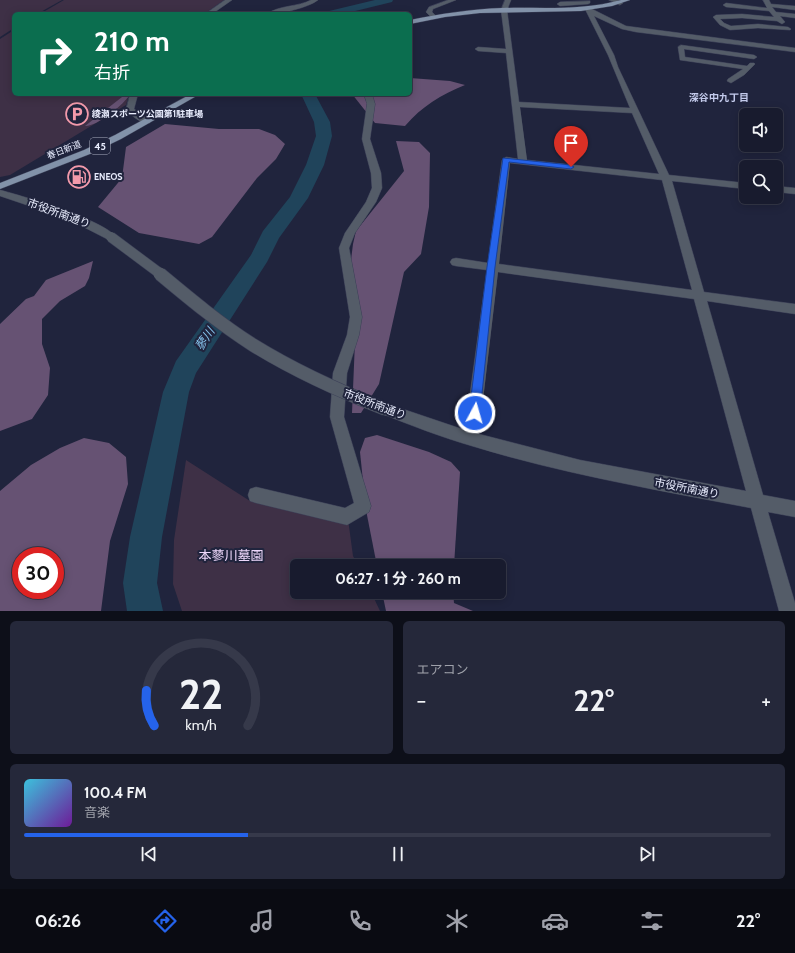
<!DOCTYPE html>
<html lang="ja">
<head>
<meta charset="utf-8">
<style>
	:root { --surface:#181b2e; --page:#25283a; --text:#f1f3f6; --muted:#9fa1aa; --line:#36394a; --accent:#2563eb }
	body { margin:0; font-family:Cabin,"Noto Sans JP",sans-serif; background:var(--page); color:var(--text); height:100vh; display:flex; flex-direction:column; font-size:15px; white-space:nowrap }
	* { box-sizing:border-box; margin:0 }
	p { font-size:13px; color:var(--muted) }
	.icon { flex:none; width:22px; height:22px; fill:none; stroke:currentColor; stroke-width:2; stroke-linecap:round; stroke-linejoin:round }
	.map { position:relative; height:611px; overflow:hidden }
	.sheet { display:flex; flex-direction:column; gap:10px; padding:10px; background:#0d0f19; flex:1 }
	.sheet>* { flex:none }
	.banner { position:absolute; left:12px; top:12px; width:400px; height:84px; border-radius:6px; box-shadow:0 2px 10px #0003,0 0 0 1px var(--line); background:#0b6e4f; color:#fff; overflow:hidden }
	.controls { position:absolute; left:739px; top:108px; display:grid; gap:8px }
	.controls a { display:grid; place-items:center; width:44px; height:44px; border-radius:6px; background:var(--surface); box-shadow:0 2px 10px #0003,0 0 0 1px var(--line); font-size:20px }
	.speed { position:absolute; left:12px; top:547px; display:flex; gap:8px; font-size:20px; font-weight:700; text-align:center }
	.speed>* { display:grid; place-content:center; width:52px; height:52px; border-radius:50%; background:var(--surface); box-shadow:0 2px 10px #0003,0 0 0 1px var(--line); line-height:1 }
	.speed .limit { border:6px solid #d22; background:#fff; color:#111 }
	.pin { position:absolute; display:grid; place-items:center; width:34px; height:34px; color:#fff; margin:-41px -17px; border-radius:50% 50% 50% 0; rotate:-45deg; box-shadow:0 0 4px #0007 }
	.pin .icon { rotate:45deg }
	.me { position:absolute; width:44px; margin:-22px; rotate:6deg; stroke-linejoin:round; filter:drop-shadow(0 0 3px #0008) }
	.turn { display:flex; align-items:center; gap:14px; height:84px; padding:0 16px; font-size:18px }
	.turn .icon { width:52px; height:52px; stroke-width:2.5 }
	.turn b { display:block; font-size:28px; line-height:34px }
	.big { font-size:30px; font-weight:700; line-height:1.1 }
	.sheet .card { flex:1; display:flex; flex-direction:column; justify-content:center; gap:6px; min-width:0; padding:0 14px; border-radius:6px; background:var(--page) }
	.sheet .dial { align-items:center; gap:0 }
	.dial svg { height:104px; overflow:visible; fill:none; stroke:var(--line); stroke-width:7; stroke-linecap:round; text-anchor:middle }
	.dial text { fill:var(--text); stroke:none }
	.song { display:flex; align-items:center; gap:12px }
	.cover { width:48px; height:48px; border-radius:6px; background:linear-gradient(135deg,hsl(190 70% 55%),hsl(280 70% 35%)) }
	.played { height:4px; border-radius:2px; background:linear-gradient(90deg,var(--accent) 30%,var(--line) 30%) }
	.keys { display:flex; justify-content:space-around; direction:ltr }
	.heat { display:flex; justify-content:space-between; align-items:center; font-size:22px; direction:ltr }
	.sheet .tiles { flex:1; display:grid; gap:10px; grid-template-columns:1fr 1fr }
	.card:last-child { grid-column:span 2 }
	.trip { position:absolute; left:290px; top:559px; width:216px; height:40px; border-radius:6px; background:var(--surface); box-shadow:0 2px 10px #0003,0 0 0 1px var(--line); font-weight:700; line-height:40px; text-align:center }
	.dock { display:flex; height:64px; justify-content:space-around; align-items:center; background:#0a0b12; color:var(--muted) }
	.dock .icon { width:28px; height:28px }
	.dock .current { color:var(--accent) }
	.dock b { font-size:18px; color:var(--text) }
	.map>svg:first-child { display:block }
	.green { fill:#3e3046 }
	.forest { fill:#665273; fill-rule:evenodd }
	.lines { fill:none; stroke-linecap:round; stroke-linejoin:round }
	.river { fill:#20445b; fill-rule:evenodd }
	.minor-casing { stroke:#3c4058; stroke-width:1 }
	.major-casing { stroke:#3c4058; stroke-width:1 }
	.minor { fill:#545c68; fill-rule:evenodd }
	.major { fill:#8292a9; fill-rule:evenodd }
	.minor-bridge-far1-casing { stroke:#3c4058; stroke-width:11; stroke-linecap:butt }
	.minor-bridge-casing { stroke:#3c4058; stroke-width:14; stroke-linecap:butt }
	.minor-bridge-far1 { stroke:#545c68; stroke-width:10 }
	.minor-bridge { stroke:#545c68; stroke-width:13 }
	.route { fill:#2563eb; stroke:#184099 }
	.labels { text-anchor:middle; stroke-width:4; stroke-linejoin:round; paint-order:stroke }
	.far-poi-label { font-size:9px; font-weight:bold; fill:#e8ecfd; stroke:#20243d; text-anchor:start }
	.far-street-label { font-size:9px; fill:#e8ecfd; stroke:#20243d }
	.far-neighbourhood-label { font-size:10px; font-weight:bold; fill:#c3caeb; stroke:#20243d }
	.shield { fill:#20243d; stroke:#acb0c3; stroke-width:1 }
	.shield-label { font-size:10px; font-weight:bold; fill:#e8ecfd }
	.street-label { font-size:11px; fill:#e8ecfd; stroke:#20243d }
	.water-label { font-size:12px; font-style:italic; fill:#89c7f1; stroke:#20243d }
	.near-park-label { font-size:13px; fill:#edd7fa; stroke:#20243d }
</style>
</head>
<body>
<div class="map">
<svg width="795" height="611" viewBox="0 0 795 611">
	<rect width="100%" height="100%" fill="#20243d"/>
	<!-- green -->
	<g class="green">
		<polygon points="0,0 62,0 37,14 14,14 14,28 0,37"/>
		<polygon points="64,0 224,0 204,14 40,14"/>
		<polygon points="14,30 14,94 129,94 126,105 10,175 0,177 0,39"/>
		<polygon points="186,460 250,501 265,498 348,519 353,556 358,566 297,566 297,592 371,592 380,611 182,611 173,584 174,540"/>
	</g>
	<!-- forest -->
	<g class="forest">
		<path d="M410,78L450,81L465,85C441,95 422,106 405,126L375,123L352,94H410Z"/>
		<path d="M123,94H130C125,104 96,127 85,126L122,97Z"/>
		<polygon points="165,124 219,129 259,129 275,135 285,144 276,159 257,178 212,237 199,244 139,233 98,207 122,178 126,147"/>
		<polygon points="396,141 419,142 430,153 429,207 421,254 404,272 379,384 361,413 352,413 355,341 351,260 353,244 356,231 404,171"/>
		<polygon points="93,261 89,278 85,286 60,301 42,319 42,344 50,368 48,395 32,419 0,431 0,324 26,299 34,296 46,280"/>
		<polygon points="377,435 429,452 451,462 460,472 454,566 377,566 366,510 360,452 365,438"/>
		<path d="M84,438L109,443L126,457L128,484L110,541L101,611H0V491L31,465L60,448ZM21,556H55V590H21Z"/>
		<polygon points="382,592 453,592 454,603 473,611 386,611"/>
	</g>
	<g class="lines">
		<!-- river -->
		<g class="river">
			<polygon points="375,0 393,0 392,2 343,14 324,14 325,12"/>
			<polygon points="301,94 315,94 330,122 332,136 324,165 308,198 279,238 267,262 196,373 189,392 162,537 157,583 163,611 127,611 123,583 130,537 163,392 176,361 251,255 263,231 290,197 306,165 316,136 314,122"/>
		</g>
		<!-- minor casing -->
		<g class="minor-casing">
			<g id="minor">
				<polygon points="225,0 232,0 212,14 205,14"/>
				<path d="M311,0H318C308,8 280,14 267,14C279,5 298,7 311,0Z"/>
				<polygon points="448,0 456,0 433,9 432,12 437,17 436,18 432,18 426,12 429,7"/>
				<path d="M505,0H511L507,10L519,102L630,108L608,55L585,9L588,7L626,26L795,48V52L636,32L622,29L594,16L614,55L618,67L669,175L746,183V189L672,181L704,292L795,304V314L707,301L763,495L795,501V517L768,512L795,603V611H779L751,508C658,490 563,474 472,446C441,437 410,425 380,413L378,409L380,405L385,403L465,430L487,270L456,266L452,265L450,262L452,259L456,258L488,263L502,160L506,157L518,159L506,53L478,51L475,49L478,47L506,49L501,10ZM520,107L632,113L659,174L527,160ZM510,163L662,180L692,290L499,264ZM498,272L694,299L746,491L580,460L479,434Z"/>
				<polygon points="609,0 617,0 623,3 620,5"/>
				<polygon points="763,0 769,0 771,4 795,6 795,10 772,7 776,12 795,14 795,18 780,16 785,22 782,24 777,21 742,18 720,19 724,23 731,26 758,24 788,27 791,29 790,30 758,28 730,30 720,25 713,17 716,15 742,14 774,17 769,11 726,7 723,5 726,3 767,8"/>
				<polygon points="590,1 590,3 588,4 560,6 557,4 560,2"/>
				<polygon points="681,45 754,55 757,57 754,59 684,49 685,57 747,66 750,63 754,63 755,64 744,75 731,83 727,81 728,79 743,69 680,60 678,47"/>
				<path d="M130,94H138L134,109L150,119V123C141,124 132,116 126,110Z"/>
				<polygon points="364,94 372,94 375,104 370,139 381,173 382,188 376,202 355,233 349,248 362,317 359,335 347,373 344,417 371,506 369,512 347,525 256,503 250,501 248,495 250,489 256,487 345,508 354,503 330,417 333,373 347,335 350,317 339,248 345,233 366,202 372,188 371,173 362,139 367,104"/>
				<polygon points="776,186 795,188 795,194 776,192"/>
				<path d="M0,190C23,196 104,220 116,237L111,240L107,239L68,219L0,196Z"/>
			</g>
		</g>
		<!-- major casing -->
		<g class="major-casing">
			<g id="major">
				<path d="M621,0H630L612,6L581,11L480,13L445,17L410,24V20C440,14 471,9 502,8C542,7 582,11 621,0Z"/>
				<polygon points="191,94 200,94 121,139 90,154 0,189 0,183 84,150 115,135"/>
			</g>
		</g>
		<!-- minor -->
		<use href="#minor" class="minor"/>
		<!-- major -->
		<use href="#major" class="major"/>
		<!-- minor-bridge-far1 casing -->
		<g class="minor-bridge-far1-casing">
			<polyline id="minor-bridge-far1" points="111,237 162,275"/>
		</g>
		<!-- minor-bridge casing -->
		<g class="minor-bridge-casing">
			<path id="minor-bridge" d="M160,274C190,299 220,324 253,345C295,371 339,391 385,409"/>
		</g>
		<!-- minor-bridge-far1 -->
		<use href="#minor-bridge-far1" class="minor-bridge-far1"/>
		<!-- minor-bridge -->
		<use href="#minor-bridge" class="minor-bridge"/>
	</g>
	<!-- route -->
	<polygon class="route" points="503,158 571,165 574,167 571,169 509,162 495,267 480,413 478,417 475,418 471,417 469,413 487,267"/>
	<!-- icons -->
	<defs>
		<g id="parking-ring" transform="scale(1.15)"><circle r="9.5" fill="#20243d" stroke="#f39aab" stroke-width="1.5"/><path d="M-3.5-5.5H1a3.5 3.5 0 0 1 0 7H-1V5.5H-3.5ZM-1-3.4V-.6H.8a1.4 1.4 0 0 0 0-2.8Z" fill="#f39aab"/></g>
		<g id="fuel-ring" transform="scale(1.15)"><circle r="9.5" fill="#20243d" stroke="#f39aab" stroke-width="1.5"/><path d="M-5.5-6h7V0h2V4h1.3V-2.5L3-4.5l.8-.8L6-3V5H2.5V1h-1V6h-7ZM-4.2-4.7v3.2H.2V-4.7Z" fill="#f39aab"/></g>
	</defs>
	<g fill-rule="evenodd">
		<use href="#parking-ring" x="77" y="114"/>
		<use href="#fuel-ring" x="79" y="177"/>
	</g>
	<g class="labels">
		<!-- far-poi labels -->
		<g class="far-poi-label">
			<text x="92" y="117">綾瀬スポーツ公園第1駐車場</text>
			<text x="94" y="180">ENEOS</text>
		</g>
		<!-- far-street labels -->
		<g class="far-street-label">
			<text transform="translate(64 150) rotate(-21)" y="3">春日新道</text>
		</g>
		<!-- far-neighbourhood labels -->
		<g class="far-neighbourhood-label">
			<text x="719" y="101">深谷中九丁目</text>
		</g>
		<!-- shield labels -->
		<rect class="shield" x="90" y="138" width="20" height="16" rx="3"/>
		<g class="shield-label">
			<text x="100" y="150">45</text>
		</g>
		<!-- street labels -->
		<g class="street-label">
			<text transform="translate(59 213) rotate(20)" y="4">市役所南通り</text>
			<text transform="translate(375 404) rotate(21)" y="4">市役所南通り</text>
			<text transform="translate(687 488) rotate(11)" y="4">市役所南通り</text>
		</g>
		<!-- water labels -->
		<g class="water-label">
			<text transform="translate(205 339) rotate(-56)" y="4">蓼川</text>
		</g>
		<!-- near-park labels -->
		<g class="near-park-label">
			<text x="231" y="560">本蓼川墓園</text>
		</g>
	</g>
</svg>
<div class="controls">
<a><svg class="icon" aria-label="sound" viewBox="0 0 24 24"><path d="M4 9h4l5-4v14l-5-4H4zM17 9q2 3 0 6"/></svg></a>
<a><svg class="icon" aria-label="search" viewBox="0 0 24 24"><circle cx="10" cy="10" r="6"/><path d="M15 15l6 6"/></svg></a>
</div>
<div class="speed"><div class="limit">30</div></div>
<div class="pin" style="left:571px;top:167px;background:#d93025"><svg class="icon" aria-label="arrive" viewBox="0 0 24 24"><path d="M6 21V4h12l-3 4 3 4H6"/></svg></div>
<svg class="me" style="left:475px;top:413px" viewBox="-20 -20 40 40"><circle r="17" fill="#2563eb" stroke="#fff" stroke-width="3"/><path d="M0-11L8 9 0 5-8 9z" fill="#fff"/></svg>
<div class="trip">06:27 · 1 分 · 260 m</div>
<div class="banner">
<div class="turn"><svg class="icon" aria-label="right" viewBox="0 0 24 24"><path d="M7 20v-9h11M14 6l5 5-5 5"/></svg><div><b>210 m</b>右折</div></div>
</div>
</div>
<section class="sheet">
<div class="tiles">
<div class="card dial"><svg viewBox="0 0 100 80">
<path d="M14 69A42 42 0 1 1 86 69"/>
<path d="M14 69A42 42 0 0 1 8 42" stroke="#2563eb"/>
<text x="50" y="56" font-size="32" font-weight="700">22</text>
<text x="50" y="72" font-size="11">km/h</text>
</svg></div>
<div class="card"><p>エアコン</p>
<div class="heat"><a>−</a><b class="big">22°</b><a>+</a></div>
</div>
<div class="card">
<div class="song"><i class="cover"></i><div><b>100.4 FM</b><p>音楽</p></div></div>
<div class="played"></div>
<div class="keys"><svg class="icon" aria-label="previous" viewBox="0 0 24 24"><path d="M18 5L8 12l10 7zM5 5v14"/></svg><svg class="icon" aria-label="pause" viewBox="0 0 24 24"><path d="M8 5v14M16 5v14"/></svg><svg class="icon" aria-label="next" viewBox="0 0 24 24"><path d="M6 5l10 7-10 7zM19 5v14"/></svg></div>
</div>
</div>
</section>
<nav class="dock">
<b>06:26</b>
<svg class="icon current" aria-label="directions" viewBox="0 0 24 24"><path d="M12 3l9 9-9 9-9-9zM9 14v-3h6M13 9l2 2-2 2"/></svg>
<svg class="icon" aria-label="music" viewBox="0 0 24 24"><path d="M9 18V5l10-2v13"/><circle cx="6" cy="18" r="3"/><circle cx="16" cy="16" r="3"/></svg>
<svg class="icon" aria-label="phone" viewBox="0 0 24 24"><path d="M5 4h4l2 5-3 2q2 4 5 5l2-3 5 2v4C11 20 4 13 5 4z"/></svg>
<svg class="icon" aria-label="climate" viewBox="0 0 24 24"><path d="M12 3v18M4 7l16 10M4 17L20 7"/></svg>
<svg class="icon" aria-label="car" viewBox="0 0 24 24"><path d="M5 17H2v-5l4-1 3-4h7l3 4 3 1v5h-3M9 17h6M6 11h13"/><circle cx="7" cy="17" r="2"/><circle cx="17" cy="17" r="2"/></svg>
<svg class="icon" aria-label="filters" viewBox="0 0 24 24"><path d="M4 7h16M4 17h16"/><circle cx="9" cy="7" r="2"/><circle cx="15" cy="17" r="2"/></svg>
<b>22°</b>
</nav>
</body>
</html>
